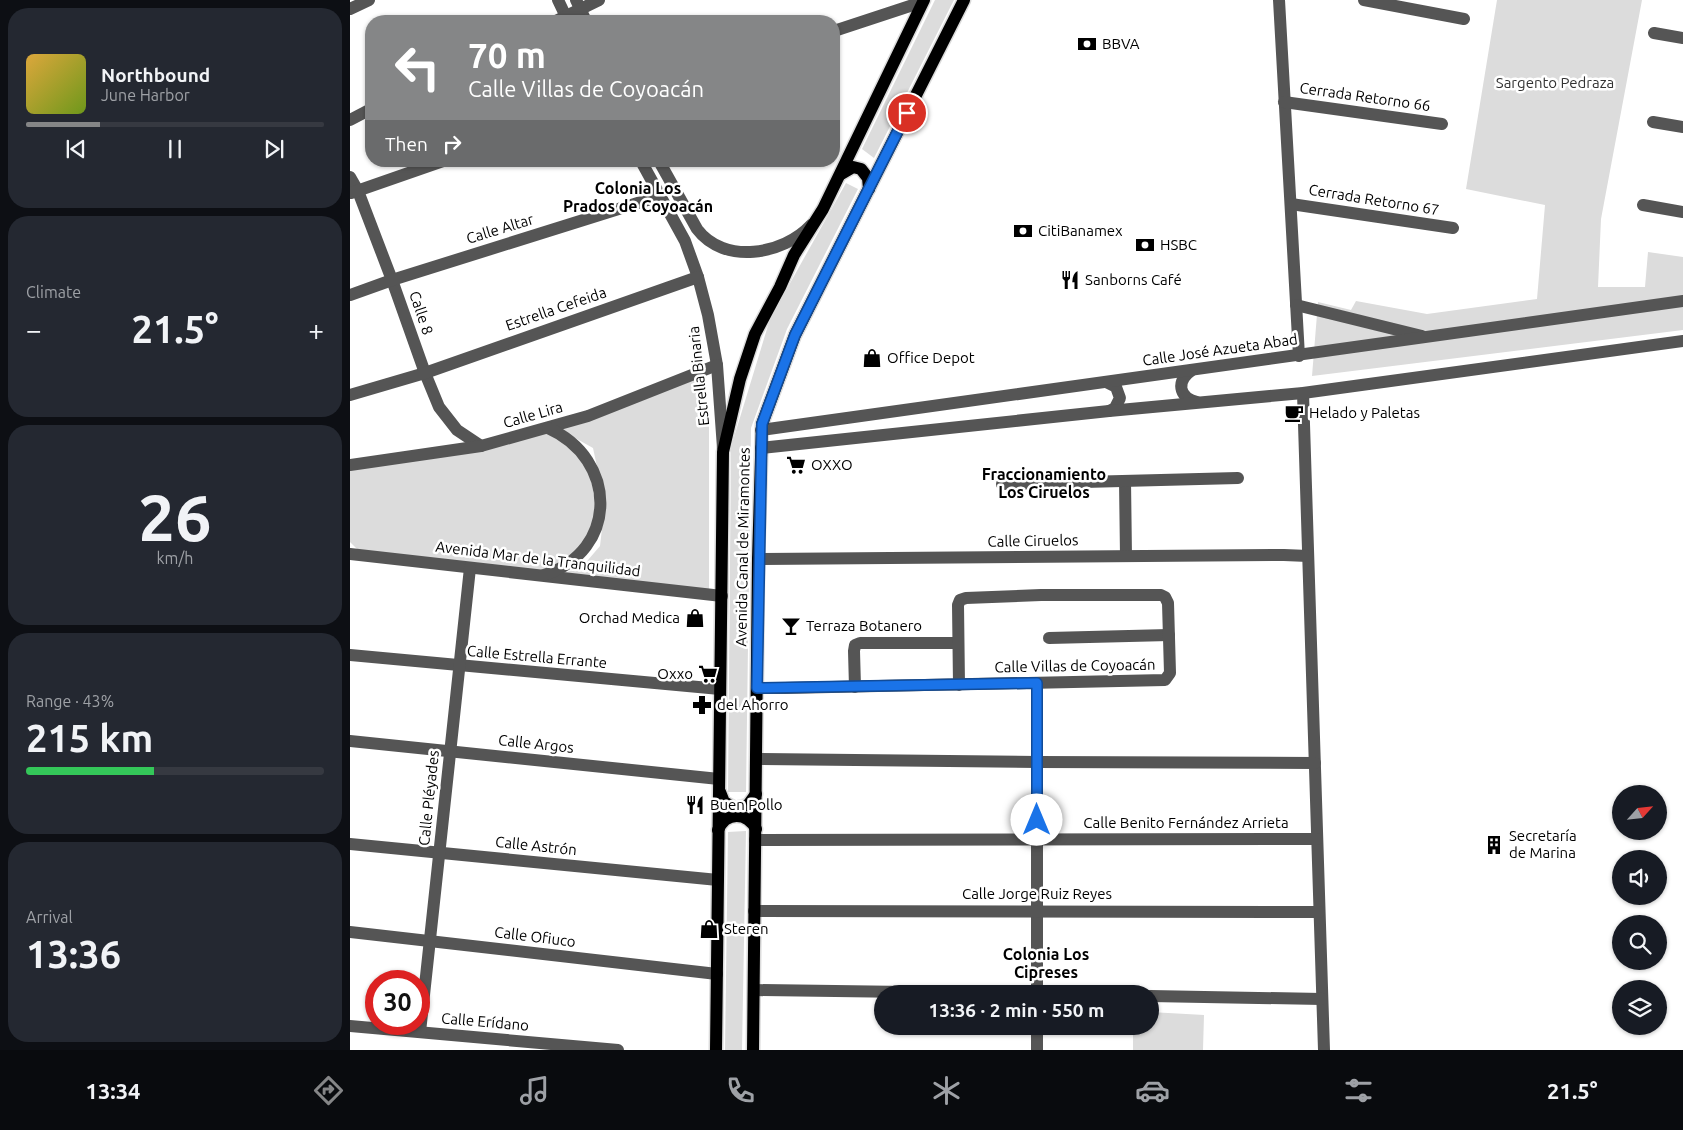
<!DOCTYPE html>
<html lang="en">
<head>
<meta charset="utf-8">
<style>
	:root { --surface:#171b24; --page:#242831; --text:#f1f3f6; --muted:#9ea1a6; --line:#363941; --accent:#858687 }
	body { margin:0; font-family:Ubuntu,sans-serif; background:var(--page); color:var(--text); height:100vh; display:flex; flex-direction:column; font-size:19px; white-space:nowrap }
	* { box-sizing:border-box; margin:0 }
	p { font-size:16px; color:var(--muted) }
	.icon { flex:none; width:28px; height:28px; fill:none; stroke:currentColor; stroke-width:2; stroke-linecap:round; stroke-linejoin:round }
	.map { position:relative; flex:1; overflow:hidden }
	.drawer { display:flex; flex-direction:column; gap:8px; padding:8px; background:#0d0f14; width:350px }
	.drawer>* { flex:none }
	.hud { position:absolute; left:15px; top:15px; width:475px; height:152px; border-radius:20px; box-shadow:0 1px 4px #0004; background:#858687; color:#fff; overflow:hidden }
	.needle { width:32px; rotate:63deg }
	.tools { position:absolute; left:1262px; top:785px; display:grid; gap:10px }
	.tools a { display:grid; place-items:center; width:55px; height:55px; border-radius:50%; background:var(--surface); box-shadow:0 1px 4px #0004; font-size:25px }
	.speed { position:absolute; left:15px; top:970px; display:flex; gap:10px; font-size:25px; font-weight:700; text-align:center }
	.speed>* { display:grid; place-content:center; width:65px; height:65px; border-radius:50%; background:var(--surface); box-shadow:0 1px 4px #0004; line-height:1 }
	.speed .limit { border:8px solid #d22; background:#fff; color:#111 }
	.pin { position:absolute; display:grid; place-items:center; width:42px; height:42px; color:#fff; margin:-21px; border:2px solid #fff; border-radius:50%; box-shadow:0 1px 5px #0007 }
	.me { position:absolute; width:55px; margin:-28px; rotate:0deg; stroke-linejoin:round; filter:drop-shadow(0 0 4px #0008) }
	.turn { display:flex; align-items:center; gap:18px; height:105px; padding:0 20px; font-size:22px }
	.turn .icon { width:65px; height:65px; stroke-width:2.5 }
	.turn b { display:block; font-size:35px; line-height:42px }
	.then { display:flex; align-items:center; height:48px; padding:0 20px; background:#0003; gap:10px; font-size:19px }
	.big { font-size:38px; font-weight:700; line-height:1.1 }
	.drawer .tile { flex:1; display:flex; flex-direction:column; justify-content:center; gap:8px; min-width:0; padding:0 18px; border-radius:20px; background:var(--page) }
	.drawer .dial { align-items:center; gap:0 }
	.dial b { font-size:65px; line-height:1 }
	.song { display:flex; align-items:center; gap:15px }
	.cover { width:60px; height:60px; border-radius:8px; background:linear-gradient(135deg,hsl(40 70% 55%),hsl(80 70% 35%)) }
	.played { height:5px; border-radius:2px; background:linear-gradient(90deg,var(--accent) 25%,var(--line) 25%) }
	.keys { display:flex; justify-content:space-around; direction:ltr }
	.heat { display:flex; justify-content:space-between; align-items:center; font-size:28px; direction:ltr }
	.charge { height:8px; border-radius:4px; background:linear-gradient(90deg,#34c759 43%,var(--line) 0) }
	.trip { position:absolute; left:524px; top:985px; width:285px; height:50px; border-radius:25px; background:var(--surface); box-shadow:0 1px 4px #0004; font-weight:700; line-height:50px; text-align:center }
	.dock { display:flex; height:80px; justify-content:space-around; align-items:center; background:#090b0e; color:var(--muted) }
	.dock .icon { width:35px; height:35px }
	.dock .selected { color:var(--accent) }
	.dock b { font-size:22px; color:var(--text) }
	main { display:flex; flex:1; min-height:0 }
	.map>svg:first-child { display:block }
	.green { fill:#dcdcdc }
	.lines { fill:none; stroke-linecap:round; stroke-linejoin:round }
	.major-casing { stroke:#dbdbdb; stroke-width:15 }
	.minor { stroke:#555; stroke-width:12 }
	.major { stroke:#000; stroke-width:12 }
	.route-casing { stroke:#114b97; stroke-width:12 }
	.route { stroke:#1a73e8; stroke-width:9 }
	.labels { text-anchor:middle; stroke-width:5; stroke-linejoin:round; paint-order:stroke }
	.poi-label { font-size:15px; fill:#000; stroke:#fff; text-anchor:start }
	.park-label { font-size:15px; fill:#333; stroke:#fff }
	.street-label { font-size:15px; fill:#000; stroke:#fff }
	.neighbourhood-label { font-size:16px; font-weight:bold; fill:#000; stroke:#fff }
</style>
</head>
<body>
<main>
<section class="drawer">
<div class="tile">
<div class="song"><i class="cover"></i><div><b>Northbound</b><p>June Harbor</p></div></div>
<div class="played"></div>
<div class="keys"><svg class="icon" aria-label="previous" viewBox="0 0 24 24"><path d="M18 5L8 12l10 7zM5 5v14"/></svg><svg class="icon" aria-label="pause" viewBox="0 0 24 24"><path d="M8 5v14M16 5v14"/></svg><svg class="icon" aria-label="next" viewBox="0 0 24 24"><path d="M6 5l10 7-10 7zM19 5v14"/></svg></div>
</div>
<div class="tile"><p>Climate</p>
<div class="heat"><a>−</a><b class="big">21.5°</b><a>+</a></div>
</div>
<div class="tile dial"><b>26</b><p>km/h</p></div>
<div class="tile"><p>Range · 43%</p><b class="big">215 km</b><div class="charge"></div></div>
<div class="tile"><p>Arrival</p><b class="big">13:36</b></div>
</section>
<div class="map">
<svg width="1333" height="1050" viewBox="0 0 1333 1050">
	<rect width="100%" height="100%" fill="#fff"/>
	<!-- green -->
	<g class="green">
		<polygon points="585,0 604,0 524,158 512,149"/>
		<polygon points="1147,0 1292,0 1251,219 1248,287 1295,287 1298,252 1333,257 1333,330 962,376 968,302 1001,310 1006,301 1077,314 1187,299 1195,205 1116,189"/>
		<polygon points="496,183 508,189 437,329 401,428 396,792 378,792 381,447 420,319"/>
		<polygon points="352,372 359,426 359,591 208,575 232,567 250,546 253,520 252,490 243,448 209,429"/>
		<polygon points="191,432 200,434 233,456 239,468 244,496 245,537 241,546 190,573 10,552 0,542 0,471 2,469"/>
		<polygon points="396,831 392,1050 375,1050 378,832"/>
		<polygon points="800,1012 854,1015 853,1050 783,1050 783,1026 800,1026"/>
	</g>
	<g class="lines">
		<!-- major casing -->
		<g class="major-casing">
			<g id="major">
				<polyline points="491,174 503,167 511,169 518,178 519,189"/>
				<polyline points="370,792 374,802 385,808 398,805 406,794"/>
				<path d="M368,830C376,811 397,812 406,829"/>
				<polyline points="366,1050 373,452 390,379 405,334 430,287 444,255 473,209 574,0"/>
				<polyline points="403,1050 408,559 412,424 445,335 614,0"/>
			</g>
		</g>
		<!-- minor -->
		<g class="minor">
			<polyline points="208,0 218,21"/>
			<polyline points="226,0 236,21"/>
			<polyline points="929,0 949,356"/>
			<polyline points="1014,0 1114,19"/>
			<polyline points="0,9 19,0"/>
			<polyline points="206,21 249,0"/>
			<polyline points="484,31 572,2"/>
			<polyline points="1304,33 1333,38"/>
			<polyline points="934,102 1092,124"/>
			<polyline points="0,120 21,109"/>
			<polyline points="1303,122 1333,127"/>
			<polyline points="291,161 335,241 348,277 358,315 367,365 373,448"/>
			<path d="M309,161L347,229C374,265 433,255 461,225"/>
			<polyline points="0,177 8,191 42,280 75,373 89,407 107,430 131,446"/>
			<polyline points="1,193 93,161"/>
			<polyline points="941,204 1103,228"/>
			<polyline points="1293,205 1333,212"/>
			<polyline points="0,295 42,280 310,196"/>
			<polyline points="946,305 1072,336"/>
			<path d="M842,370C826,381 828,397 847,402"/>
			<polyline points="756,382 766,387 770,398 765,408 759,411"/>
			<polyline points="953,393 974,1050"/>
			<polyline points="0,395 75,373 348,277"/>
			<polyline points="411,430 1333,301"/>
			<polyline points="411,448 759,411 953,393 1333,341"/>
			<polyline points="0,465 131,446 238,416 367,365"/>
			<polyline points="775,481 776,556"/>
			<polyline points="652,484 888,478"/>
			<polyline points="0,554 372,596"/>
			<polyline points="408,559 934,555 958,556"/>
			<path d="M194,575C269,551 268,459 198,428"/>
			<polyline points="699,638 819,635"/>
			<polyline points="0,655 370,689"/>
			<polyline points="687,683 687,994"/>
			<polyline points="505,687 504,651 505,645 510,643 608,643"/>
			<polyline points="407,688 435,688 815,680 820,673 818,603 815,597 811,595 691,595 616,598 610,600 608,605 609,685"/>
			<polyline points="0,741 369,779"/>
			<polyline points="406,759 687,762 965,763"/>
			<polyline points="405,840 967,839"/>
			<polyline points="0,844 368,880"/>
			<polyline points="404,911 969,912"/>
			<polyline points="0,932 367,974"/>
			<polyline points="404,990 697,994"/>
			<polyline points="800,996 972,999"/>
			<polyline points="0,1026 268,1050"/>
			<polyline points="70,1032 120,568"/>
			<polyline points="687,1050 687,1026"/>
		</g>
		<!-- major -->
		<use href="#major" class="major"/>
	</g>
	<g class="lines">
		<!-- route casing -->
		<g class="route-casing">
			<polyline id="route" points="557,113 445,335 412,424 407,688 687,683 687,820"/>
		</g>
		<!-- route -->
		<use href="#route" class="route"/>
	</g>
	<!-- icons -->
	<defs>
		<g id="bank-bare" transform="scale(1.5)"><path d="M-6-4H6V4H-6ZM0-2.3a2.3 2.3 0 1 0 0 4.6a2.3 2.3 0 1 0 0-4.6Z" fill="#000" stroke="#fff" stroke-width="2.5" paint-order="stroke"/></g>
		<g id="restaurant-bare" transform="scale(1.5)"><path d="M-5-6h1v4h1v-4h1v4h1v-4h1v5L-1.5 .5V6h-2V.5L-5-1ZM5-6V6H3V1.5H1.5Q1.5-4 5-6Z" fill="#000" stroke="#fff" stroke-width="2.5" paint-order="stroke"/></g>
		<g id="shop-bare" transform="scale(1.5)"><path d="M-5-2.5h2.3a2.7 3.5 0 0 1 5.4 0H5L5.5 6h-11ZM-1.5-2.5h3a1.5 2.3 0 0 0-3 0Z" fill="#000" stroke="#fff" stroke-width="2.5" paint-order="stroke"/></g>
		<g id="cafe-bare" transform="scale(1.5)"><path d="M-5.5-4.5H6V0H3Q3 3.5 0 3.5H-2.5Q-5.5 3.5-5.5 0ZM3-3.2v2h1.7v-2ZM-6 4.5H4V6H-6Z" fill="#000" stroke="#fff" stroke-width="2.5" paint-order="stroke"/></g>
		<g id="supermarket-bare" transform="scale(1.5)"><path d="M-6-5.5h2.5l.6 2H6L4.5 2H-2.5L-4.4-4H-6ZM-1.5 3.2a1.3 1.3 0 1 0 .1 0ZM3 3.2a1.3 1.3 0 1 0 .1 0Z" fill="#000" stroke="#fff" stroke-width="2.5" paint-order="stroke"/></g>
		<g id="bar-bare" transform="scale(1.5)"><path d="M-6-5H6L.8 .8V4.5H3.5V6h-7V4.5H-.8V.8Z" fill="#000" stroke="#fff" stroke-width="2.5" paint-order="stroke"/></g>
		<g id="pharmacy-bare" transform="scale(1.5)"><path d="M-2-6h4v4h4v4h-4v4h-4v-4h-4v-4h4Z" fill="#000" stroke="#fff" stroke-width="2.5" paint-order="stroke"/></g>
		<g id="building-bare" transform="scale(1.5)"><path d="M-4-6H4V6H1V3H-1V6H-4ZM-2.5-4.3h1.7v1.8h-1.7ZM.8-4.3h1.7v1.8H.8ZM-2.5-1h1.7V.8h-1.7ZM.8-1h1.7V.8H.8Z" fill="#000" stroke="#fff" stroke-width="2.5" paint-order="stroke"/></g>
	</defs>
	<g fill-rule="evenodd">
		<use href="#bank-bare" x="737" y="44"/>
		<use href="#bank-bare" x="673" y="231"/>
		<use href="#bank-bare" x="795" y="245"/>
		<use href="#restaurant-bare" x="720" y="280"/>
		<use href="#shop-bare" x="522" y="358"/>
		<use href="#cafe-bare" x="944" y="413"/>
		<use href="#supermarket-bare" x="446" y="465"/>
		<use href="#shop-bare" x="345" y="618"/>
		<use href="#bar-bare" x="441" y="626"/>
		<use href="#supermarket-bare" x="358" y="674"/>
		<use href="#pharmacy-bare" x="352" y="705"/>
		<use href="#restaurant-bare" x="345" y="805"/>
		<use href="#building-bare" x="1144" y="845"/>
		<use href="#shop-bare" x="359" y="929"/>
	</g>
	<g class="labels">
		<!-- poi labels -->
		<g class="poi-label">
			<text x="752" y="49">BBVA</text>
			<text x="688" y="236">CitiBanamex</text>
			<text x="810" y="250">HSBC</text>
			<text x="735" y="285">Sanborns Café</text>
			<text x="537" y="363">Office Depot</text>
			<text x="959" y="418">Helado y Paletas</text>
			<text x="461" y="470">OXXO</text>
			<text x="330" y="623" text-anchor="end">Orchad Medica</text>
			<text x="456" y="631">Terraza Botanero</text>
			<text x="343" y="679" text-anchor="end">Oxxo</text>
			<text x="367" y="710">del Ahorro</text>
			<text x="360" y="810">Buen Pollo</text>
			<text x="1159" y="841">Secretaría<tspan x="1159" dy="17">de Marina</tspan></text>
			<text x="374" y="934">Steren</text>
		</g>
		<!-- park labels -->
		<g class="park-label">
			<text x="1205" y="88">Sargento Pedraza</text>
		</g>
		<!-- street labels -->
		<g class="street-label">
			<text transform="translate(1015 97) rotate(8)" y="5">Cerrada Retorno 66</text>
			<text transform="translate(1024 200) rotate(9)" y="5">Cerrada Retorno 67</text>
			<text transform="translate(150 229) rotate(-17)" y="5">Calle Altar</text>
			<text transform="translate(206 309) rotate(-19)" y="5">Estrella Cefeida</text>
			<text transform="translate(71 313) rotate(71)" y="5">Calle 8</text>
			<text transform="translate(870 350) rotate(-8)" y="5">Calle José Azueta Abad</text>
			<text transform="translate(349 376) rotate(-96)" y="5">Estrella Binaria</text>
			<text transform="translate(183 415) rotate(-16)" y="5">Calle Lira</text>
			<text transform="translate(683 541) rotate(-1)" y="5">Calle Ciruelos</text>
			<text transform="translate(393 547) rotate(-89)" y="5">Avenida Canal de Miramontes</text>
			<text transform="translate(188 559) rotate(7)" y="5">Avenida Mar de la Tranquilidad</text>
			<text transform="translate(187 657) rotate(5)" y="5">Calle Estrella Errante</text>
			<text transform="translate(725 666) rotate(-1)" y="5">Calle Villas de Coyoacán</text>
			<text transform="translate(186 744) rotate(6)" y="5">Calle Argos</text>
			<text transform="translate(79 798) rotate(-84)" y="5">Calle Pléyades</text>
			<text x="836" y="828">Calle Benito Fernández Arrieta</text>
			<text transform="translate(186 846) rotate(6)" y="5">Calle Astrón</text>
			<text x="687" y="899">Calle Jorge Ruiz Reyes</text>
			<text transform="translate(185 937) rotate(7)" y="5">Calle Ofiuco</text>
			<text transform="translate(135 1022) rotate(5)" y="5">Calle Erídano</text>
		</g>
		<!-- neighbourhood labels -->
		<g class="neighbourhood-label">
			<text x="288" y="194">Colonia Los<tspan x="288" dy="18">Prados de Coyoacán</tspan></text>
			<text x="694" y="480">Fraccionamiento<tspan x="694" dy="18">Los Ciruelos</tspan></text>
			<text x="696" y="960">Colonia Los<tspan x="696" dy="18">Cipreses</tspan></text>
		</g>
	</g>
</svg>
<div class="tools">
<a><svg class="needle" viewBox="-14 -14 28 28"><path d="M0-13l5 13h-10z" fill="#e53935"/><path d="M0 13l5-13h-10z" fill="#9ea1a6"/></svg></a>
<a><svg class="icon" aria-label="sound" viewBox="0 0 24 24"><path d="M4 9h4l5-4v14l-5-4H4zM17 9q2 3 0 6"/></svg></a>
<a><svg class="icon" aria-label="search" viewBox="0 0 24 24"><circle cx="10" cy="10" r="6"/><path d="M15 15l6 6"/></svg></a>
<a><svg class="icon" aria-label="layers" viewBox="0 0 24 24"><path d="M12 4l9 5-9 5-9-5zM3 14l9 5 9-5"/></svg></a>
</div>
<div class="speed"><div class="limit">30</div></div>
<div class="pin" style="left:557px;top:113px;background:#d93025"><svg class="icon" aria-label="arrive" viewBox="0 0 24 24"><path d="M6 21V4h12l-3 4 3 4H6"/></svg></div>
<svg class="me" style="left:687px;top:820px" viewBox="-20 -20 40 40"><circle r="19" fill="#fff"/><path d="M0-13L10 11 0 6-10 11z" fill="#1a73e8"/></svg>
<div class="trip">13:36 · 2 min · 550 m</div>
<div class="hud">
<div class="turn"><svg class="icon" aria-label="left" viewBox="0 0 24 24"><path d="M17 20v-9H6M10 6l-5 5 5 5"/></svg><div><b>70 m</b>Calle Villas de Coyoacán</div></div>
<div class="then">Then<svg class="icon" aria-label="right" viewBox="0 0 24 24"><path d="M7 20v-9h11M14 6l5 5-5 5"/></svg></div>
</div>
</div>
</main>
<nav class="dock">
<b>13:34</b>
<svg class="icon selected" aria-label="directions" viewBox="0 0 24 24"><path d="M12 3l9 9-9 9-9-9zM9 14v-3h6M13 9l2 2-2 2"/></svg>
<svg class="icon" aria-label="music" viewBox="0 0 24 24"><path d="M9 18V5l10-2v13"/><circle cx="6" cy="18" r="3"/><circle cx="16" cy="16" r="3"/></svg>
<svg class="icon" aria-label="phone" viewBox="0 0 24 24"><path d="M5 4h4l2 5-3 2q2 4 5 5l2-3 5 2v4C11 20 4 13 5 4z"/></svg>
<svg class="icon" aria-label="climate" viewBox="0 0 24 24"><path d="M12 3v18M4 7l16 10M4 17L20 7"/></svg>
<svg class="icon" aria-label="car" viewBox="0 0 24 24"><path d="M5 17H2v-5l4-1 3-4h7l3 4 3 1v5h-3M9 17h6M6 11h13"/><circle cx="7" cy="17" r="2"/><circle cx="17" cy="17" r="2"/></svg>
<svg class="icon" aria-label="filters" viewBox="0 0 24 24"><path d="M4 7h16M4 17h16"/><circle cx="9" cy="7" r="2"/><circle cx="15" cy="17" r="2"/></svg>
<b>21.5°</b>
</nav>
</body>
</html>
